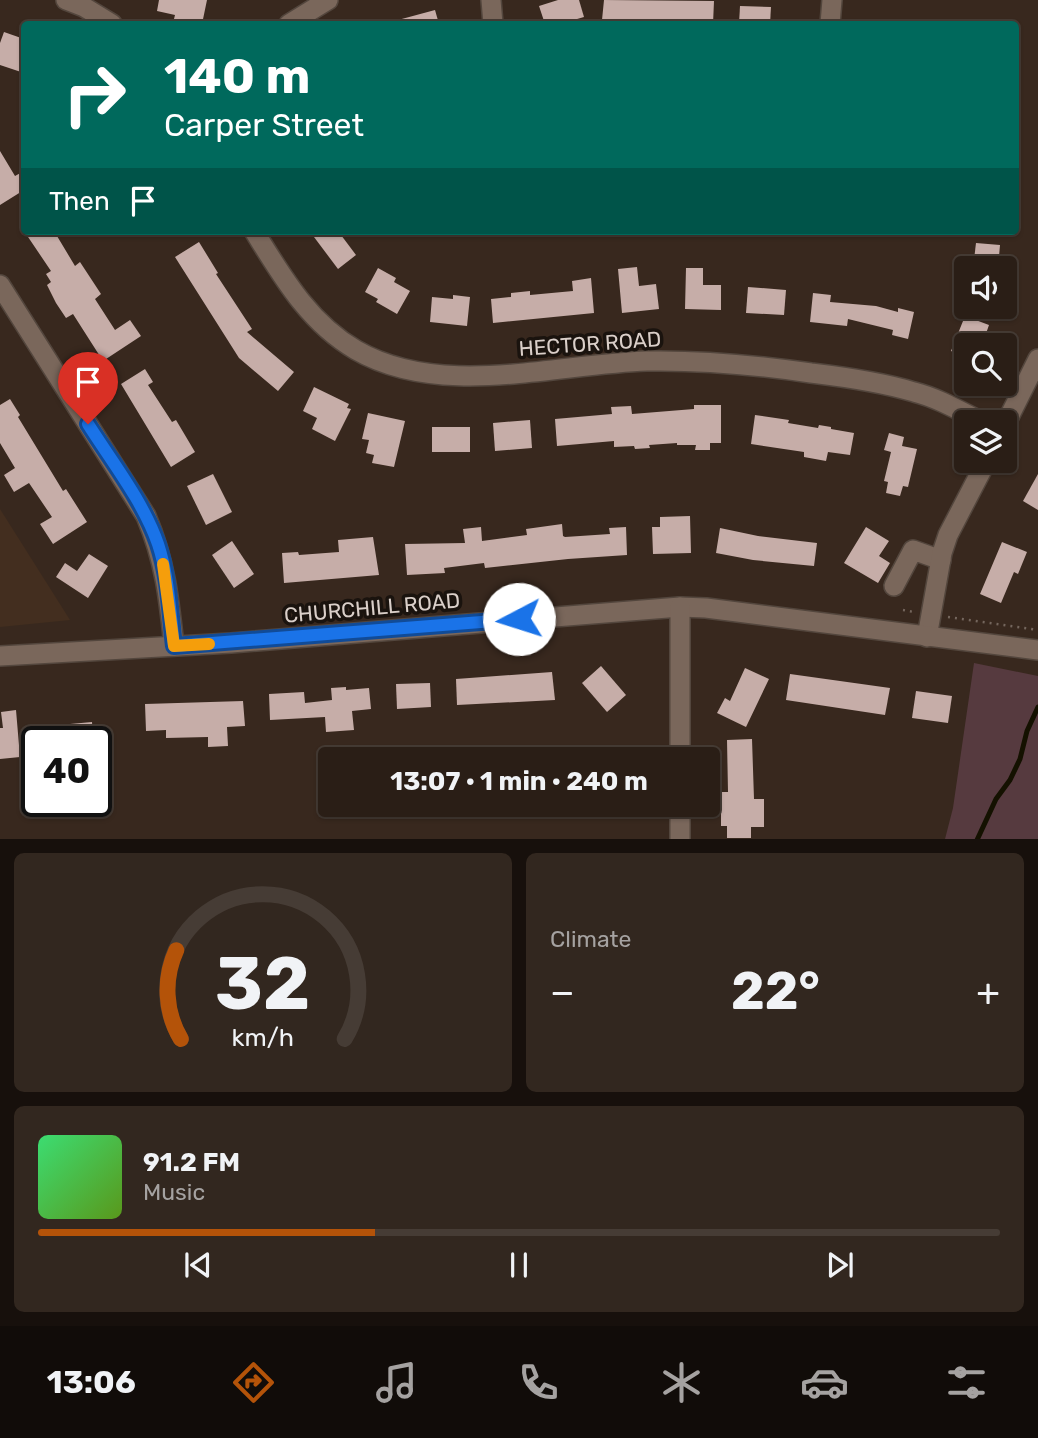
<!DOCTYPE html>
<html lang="en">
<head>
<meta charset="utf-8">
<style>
	:root { --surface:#2a1e16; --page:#32271f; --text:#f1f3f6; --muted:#a5a2a1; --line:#463c35; --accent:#b45309 }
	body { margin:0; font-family:Rubik,sans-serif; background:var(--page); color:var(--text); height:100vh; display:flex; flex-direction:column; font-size:26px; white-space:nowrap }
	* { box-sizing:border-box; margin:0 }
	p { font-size:23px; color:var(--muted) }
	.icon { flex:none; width:38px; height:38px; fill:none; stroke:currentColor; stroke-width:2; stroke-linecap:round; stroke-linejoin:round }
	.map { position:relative; height:839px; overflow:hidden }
	.panel { display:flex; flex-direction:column; gap:14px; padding:14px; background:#17100c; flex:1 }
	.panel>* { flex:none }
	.banner { position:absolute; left:21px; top:21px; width:998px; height:214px; border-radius:7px; box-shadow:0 2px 5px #0004,0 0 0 2px var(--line); background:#00695c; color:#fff; overflow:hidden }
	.tools { position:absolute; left:954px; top:256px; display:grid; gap:14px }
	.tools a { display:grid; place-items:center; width:63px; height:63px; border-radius:7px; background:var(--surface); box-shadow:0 2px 5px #0004,0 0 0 2px var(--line); font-size:35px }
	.speed { position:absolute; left:21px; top:726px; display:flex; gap:14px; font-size:35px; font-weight:700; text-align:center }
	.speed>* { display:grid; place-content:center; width:91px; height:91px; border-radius:50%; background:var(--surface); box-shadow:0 2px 5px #0004,0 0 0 2px var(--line); line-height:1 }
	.speed .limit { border:4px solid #111; border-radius:10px; background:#fff; color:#111 }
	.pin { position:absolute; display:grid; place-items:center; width:60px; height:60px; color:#fff; margin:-72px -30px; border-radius:50% 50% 50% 0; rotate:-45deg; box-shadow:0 0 7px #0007 }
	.pin .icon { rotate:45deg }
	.me { position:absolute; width:77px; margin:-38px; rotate:265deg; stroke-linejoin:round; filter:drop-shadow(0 0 5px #0008) }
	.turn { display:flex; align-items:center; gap:24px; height:147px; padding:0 28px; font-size:32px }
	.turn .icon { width:91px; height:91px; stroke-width:2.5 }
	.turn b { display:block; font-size:49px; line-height:60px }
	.then { display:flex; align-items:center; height:66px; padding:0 28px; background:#0003; gap:14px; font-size:26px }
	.big { font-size:52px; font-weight:700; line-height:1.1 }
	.panel .widget { flex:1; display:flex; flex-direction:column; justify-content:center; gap:10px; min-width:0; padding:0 24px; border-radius:10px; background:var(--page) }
	.panel .dial { align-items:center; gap:0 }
	.dial svg { height:182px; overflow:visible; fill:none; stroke:var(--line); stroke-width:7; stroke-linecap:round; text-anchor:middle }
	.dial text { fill:var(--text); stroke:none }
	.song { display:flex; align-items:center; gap:21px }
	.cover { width:84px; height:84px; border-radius:10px; background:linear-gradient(135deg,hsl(140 70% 55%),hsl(90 70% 35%)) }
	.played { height:7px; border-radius:4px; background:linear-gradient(90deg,var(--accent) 35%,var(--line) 35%) }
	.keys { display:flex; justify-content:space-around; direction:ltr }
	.heat { display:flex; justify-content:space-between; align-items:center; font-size:38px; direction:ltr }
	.panel .tiles { flex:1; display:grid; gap:14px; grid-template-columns:1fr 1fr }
	.widget:last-child { grid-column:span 2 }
	.trip { position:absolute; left:318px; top:747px; width:402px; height:70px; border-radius:7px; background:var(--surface); box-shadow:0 2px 5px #0004,0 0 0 2px var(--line); font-weight:700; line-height:70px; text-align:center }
	.menu { display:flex; height:112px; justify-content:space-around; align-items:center; background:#110c09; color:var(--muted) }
	.menu .icon { width:49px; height:49px }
	.menu .on { color:var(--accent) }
	.menu b { font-size:32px; color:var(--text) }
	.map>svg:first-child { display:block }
	.built { fill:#432e1f }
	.green { fill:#563a3f }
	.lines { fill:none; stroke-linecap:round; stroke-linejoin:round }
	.stream { stroke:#141100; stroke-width:5 }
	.building { fill:#c6ada8 }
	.minor-casing { stroke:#53463d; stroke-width:22 }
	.path { stroke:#74665d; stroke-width:2.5; stroke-dasharray:2 5; stroke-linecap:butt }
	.minor { stroke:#7a675b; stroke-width:19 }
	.route-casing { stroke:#114b97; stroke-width:18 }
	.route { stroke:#1a73e8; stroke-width:12 }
	.slow { stroke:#f59e0b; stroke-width:12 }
	.labels { text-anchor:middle; stroke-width:7; stroke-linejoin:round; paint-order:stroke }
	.street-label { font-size:21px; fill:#dacfc9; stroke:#1a130e }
</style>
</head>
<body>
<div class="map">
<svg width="1038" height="840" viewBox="0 0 1038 840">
	<rect width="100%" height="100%" fill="#38281e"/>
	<!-- built -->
	<polygon class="built" points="0,509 70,620 0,627"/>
	<!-- green -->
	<polygon class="green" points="974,663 1038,676 1038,839 945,839 953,808"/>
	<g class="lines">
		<!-- stream -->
		<polyline class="stream" points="977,840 996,799 1010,780 1020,759 1027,731 1038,707"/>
	</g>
	<!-- building -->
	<g class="building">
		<polygon points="159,0 207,0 202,24 186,24 187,21 174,19 175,15 157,11"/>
		<polygon points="558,0 579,0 584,17 560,24 545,24 539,6"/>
		<polygon points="604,0 714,1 713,24 630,21 630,24 617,24 617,22 602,20"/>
		<polygon points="740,6 771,7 770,24 739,24"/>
		<polygon points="435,10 439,24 399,24 398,20"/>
		<polygon points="4,32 24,39 24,73 0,65 0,43"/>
		<polygon points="0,151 15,176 24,171 24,190 0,205"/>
		<polygon points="24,231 54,231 75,266 80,262 101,294 95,299 115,330 130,320 141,336 103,361 73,314 66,318 56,303 47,285 51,282 46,274 51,271"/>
		<polygon points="323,231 338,231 356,255 338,269 314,237"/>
		<polygon points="199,242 218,273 216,274 252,329 247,332 294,372 278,391 239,358 175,257"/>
		<polygon points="976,243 1000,245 998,268 973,268"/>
		<polygon points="637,267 639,286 656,284 659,309 622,313 618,269"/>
		<polygon points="378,268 396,278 394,282 410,291 397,314 376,302 378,299 365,292"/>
		<polygon points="686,268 703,268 703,285 721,285 721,310 685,309"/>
		<polygon points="591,278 594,313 493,323 491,299 511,297 511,293 530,291 530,295 573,291 572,281"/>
		<polygon points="748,287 786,290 784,315 746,313"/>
		<polygon points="813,293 831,295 830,302 876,306 898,312 898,308 914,312 908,339 892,335 893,330 848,319 847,326 810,322"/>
		<polygon points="453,295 470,297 467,326 430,322 432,297 453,299"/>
		<polygon points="965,316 989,325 982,345 966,345 966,357 951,351"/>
		<polygon points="145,369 153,382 148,385 172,422 176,420 195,452 171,467 121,384"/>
		<polygon points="314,387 349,404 347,408 351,409 335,441 312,429 317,418 303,411"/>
		<polygon points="10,399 20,415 18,417 63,491 66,489 87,522 53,544 40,524 52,517 29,483 14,492 4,475 15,468 0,443 0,405"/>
		<polygon points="694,405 721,405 721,443 710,443 710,450 695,450 696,445 677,445 677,443 649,445 650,448 635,449 634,446 614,447 614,441 557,446 555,419 612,414 611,407 631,406 632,414 694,409"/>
		<polygon points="368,413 405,421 394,467 372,463 374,455 366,453 369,440 362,439"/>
		<polygon points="755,415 789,420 788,423 818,428 819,425 831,427 831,429 854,433 850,455 828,452 826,461 804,457 804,452 751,444"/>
		<polygon points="530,420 532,448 495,451 493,423"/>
		<rect x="432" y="427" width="38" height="25"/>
		<polygon points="889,433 904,437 902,446 917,449 908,487 903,486 900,496 886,493 888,482 884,481 891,452 884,450"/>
		<polygon points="213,474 232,512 206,525 187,486"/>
		<polygon points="1038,474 1038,510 1023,501"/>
		<polygon points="690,516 691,553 653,554 652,527 660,527 660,517"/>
		<polygon points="562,524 563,536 565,537 610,534 609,528 626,527 627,555 568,559 485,568 484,563 444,568 445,573 407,575 405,544 465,543 463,529 481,527 482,541 527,535 526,529"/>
		<polygon points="866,527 889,541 879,556 890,563 878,583 844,563"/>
		<polygon points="720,528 758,536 817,543 814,566 753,560 716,553"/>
		<polygon points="373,537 379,575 284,583 282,553 298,552 299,555 339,552 338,540"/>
		<polygon points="232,541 254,574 234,588 212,555"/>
		<polygon points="1002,542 1027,552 1018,574 1014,572 1001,603 980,594"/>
		<polygon points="89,554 108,566 88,598 56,577 65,563 77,571"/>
		<polygon points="601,666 626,695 607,712 582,683"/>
		<polygon points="745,668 769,679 746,727 717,713 725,698 730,701"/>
		<polygon points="552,672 555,700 457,705 456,679"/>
		<polygon points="790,674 890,688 885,715 786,700"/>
		<polygon points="430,683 431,707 397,709 396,684"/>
		<polygon points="346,687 346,690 369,688 371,709 352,711 354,730 326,732 325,717 270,720 269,694 304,692 305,703 332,700 331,688"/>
		<polygon points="916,691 952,696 948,723 912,718"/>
		<polygon points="243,701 245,726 227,727 228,746 208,747 208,737 166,738 166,730 146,731 145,704"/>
		<polygon points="16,710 20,757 0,759 0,728 3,728 1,712"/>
		<polygon points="92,722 93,742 49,742 48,726"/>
		<polygon points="752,739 754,799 764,799 764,827 751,827 751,838 727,838 727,826 721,826 721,792 728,792 727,740"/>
		<polygon points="628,745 628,760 599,760 599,746"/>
	</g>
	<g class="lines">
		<!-- minor casing -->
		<g class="minor-casing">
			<g id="minor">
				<polyline points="66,0 84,7 112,24"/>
				<polyline points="491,0 493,24"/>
				<polyline points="289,24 328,0"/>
				<polyline points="830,24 832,0"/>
				<path d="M254,231C282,276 308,322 356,350C441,399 555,364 647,361C702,360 756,365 811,373C845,377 881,382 914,392C938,398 960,411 982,422"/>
				<path d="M0,285L146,516C165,561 169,598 174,646"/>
				<polyline points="1004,427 1038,359"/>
				<polyline points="894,586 913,550 941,560"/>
				<polyline points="927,637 942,553 948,535 987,460"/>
				<polyline points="0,656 231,643 680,607 706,608 1038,650"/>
				<polyline points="680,760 680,607"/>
				<polyline points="680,840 680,805"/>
			</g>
		</g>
		<!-- path -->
		<g class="path">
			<polyline points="903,610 914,612"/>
			<polyline points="948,617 1038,630"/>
		</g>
		<!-- minor -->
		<use href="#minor" class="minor"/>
	</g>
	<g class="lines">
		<!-- route casing -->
		<g class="route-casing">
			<path id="route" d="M88,424C112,462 143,501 158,544C169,577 170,612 174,646L519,619"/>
		</g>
		<!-- route -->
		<use href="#route" class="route"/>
		<!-- slow -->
		<polyline class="slow" points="163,564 174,646 209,644"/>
	</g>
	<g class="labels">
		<!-- street labels -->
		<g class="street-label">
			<text transform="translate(590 344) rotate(-4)" y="7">HECTOR ROAD</text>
			<text transform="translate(372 608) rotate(-5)" y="7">CHURCHILL ROAD</text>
		</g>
	</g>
</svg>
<div class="tools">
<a><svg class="icon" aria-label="sound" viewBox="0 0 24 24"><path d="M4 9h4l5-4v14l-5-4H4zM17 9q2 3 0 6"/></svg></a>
<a><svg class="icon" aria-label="search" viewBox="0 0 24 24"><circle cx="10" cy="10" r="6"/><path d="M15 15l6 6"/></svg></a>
<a><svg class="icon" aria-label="layers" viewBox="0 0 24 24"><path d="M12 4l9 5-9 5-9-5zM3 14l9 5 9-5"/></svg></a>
</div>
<div class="speed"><div class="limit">40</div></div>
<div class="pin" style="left:88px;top:424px;background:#d93025"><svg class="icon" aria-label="arrive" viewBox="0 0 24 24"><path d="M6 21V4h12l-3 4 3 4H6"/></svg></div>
<svg class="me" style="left:519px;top:619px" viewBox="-20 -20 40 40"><circle r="19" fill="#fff"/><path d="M0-13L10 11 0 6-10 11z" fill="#1a73e8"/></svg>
<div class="trip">13:07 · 1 min · 240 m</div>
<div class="banner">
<div class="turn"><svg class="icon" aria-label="right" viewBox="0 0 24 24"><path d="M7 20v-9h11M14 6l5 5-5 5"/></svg><div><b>140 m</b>Carper Street</div></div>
<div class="then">Then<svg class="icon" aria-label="arrive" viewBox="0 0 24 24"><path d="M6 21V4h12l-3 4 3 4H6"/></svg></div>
</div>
</div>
<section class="panel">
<div class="tiles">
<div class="widget dial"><svg viewBox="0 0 100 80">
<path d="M14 69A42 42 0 1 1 86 69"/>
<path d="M14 69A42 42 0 0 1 12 30" stroke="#b45309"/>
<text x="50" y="56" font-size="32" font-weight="700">32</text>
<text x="50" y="72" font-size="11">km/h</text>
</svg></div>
<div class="widget"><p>Climate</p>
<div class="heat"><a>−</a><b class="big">22°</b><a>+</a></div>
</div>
<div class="widget">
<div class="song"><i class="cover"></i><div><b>91.2 FM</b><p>Music</p></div></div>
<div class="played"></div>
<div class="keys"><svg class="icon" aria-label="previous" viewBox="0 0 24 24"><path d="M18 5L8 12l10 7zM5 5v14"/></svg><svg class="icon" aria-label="pause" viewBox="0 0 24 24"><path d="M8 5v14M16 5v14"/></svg><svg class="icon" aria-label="next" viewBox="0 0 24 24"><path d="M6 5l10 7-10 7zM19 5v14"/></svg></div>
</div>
</div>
</section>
<nav class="menu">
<b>13:06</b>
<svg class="icon on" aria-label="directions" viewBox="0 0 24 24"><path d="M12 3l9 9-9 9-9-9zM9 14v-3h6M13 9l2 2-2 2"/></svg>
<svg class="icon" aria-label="music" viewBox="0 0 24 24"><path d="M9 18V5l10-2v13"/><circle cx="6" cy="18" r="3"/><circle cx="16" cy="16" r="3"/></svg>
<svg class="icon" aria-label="phone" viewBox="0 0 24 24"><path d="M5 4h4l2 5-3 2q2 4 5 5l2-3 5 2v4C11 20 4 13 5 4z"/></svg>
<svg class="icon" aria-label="climate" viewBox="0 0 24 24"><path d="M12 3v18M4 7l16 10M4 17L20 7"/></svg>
<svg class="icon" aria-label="car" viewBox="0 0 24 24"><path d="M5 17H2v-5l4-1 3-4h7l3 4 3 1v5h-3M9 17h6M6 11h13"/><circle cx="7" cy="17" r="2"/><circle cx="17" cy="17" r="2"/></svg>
<svg class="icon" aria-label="filters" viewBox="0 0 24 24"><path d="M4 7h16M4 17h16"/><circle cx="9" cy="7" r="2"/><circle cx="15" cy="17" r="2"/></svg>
</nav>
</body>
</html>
